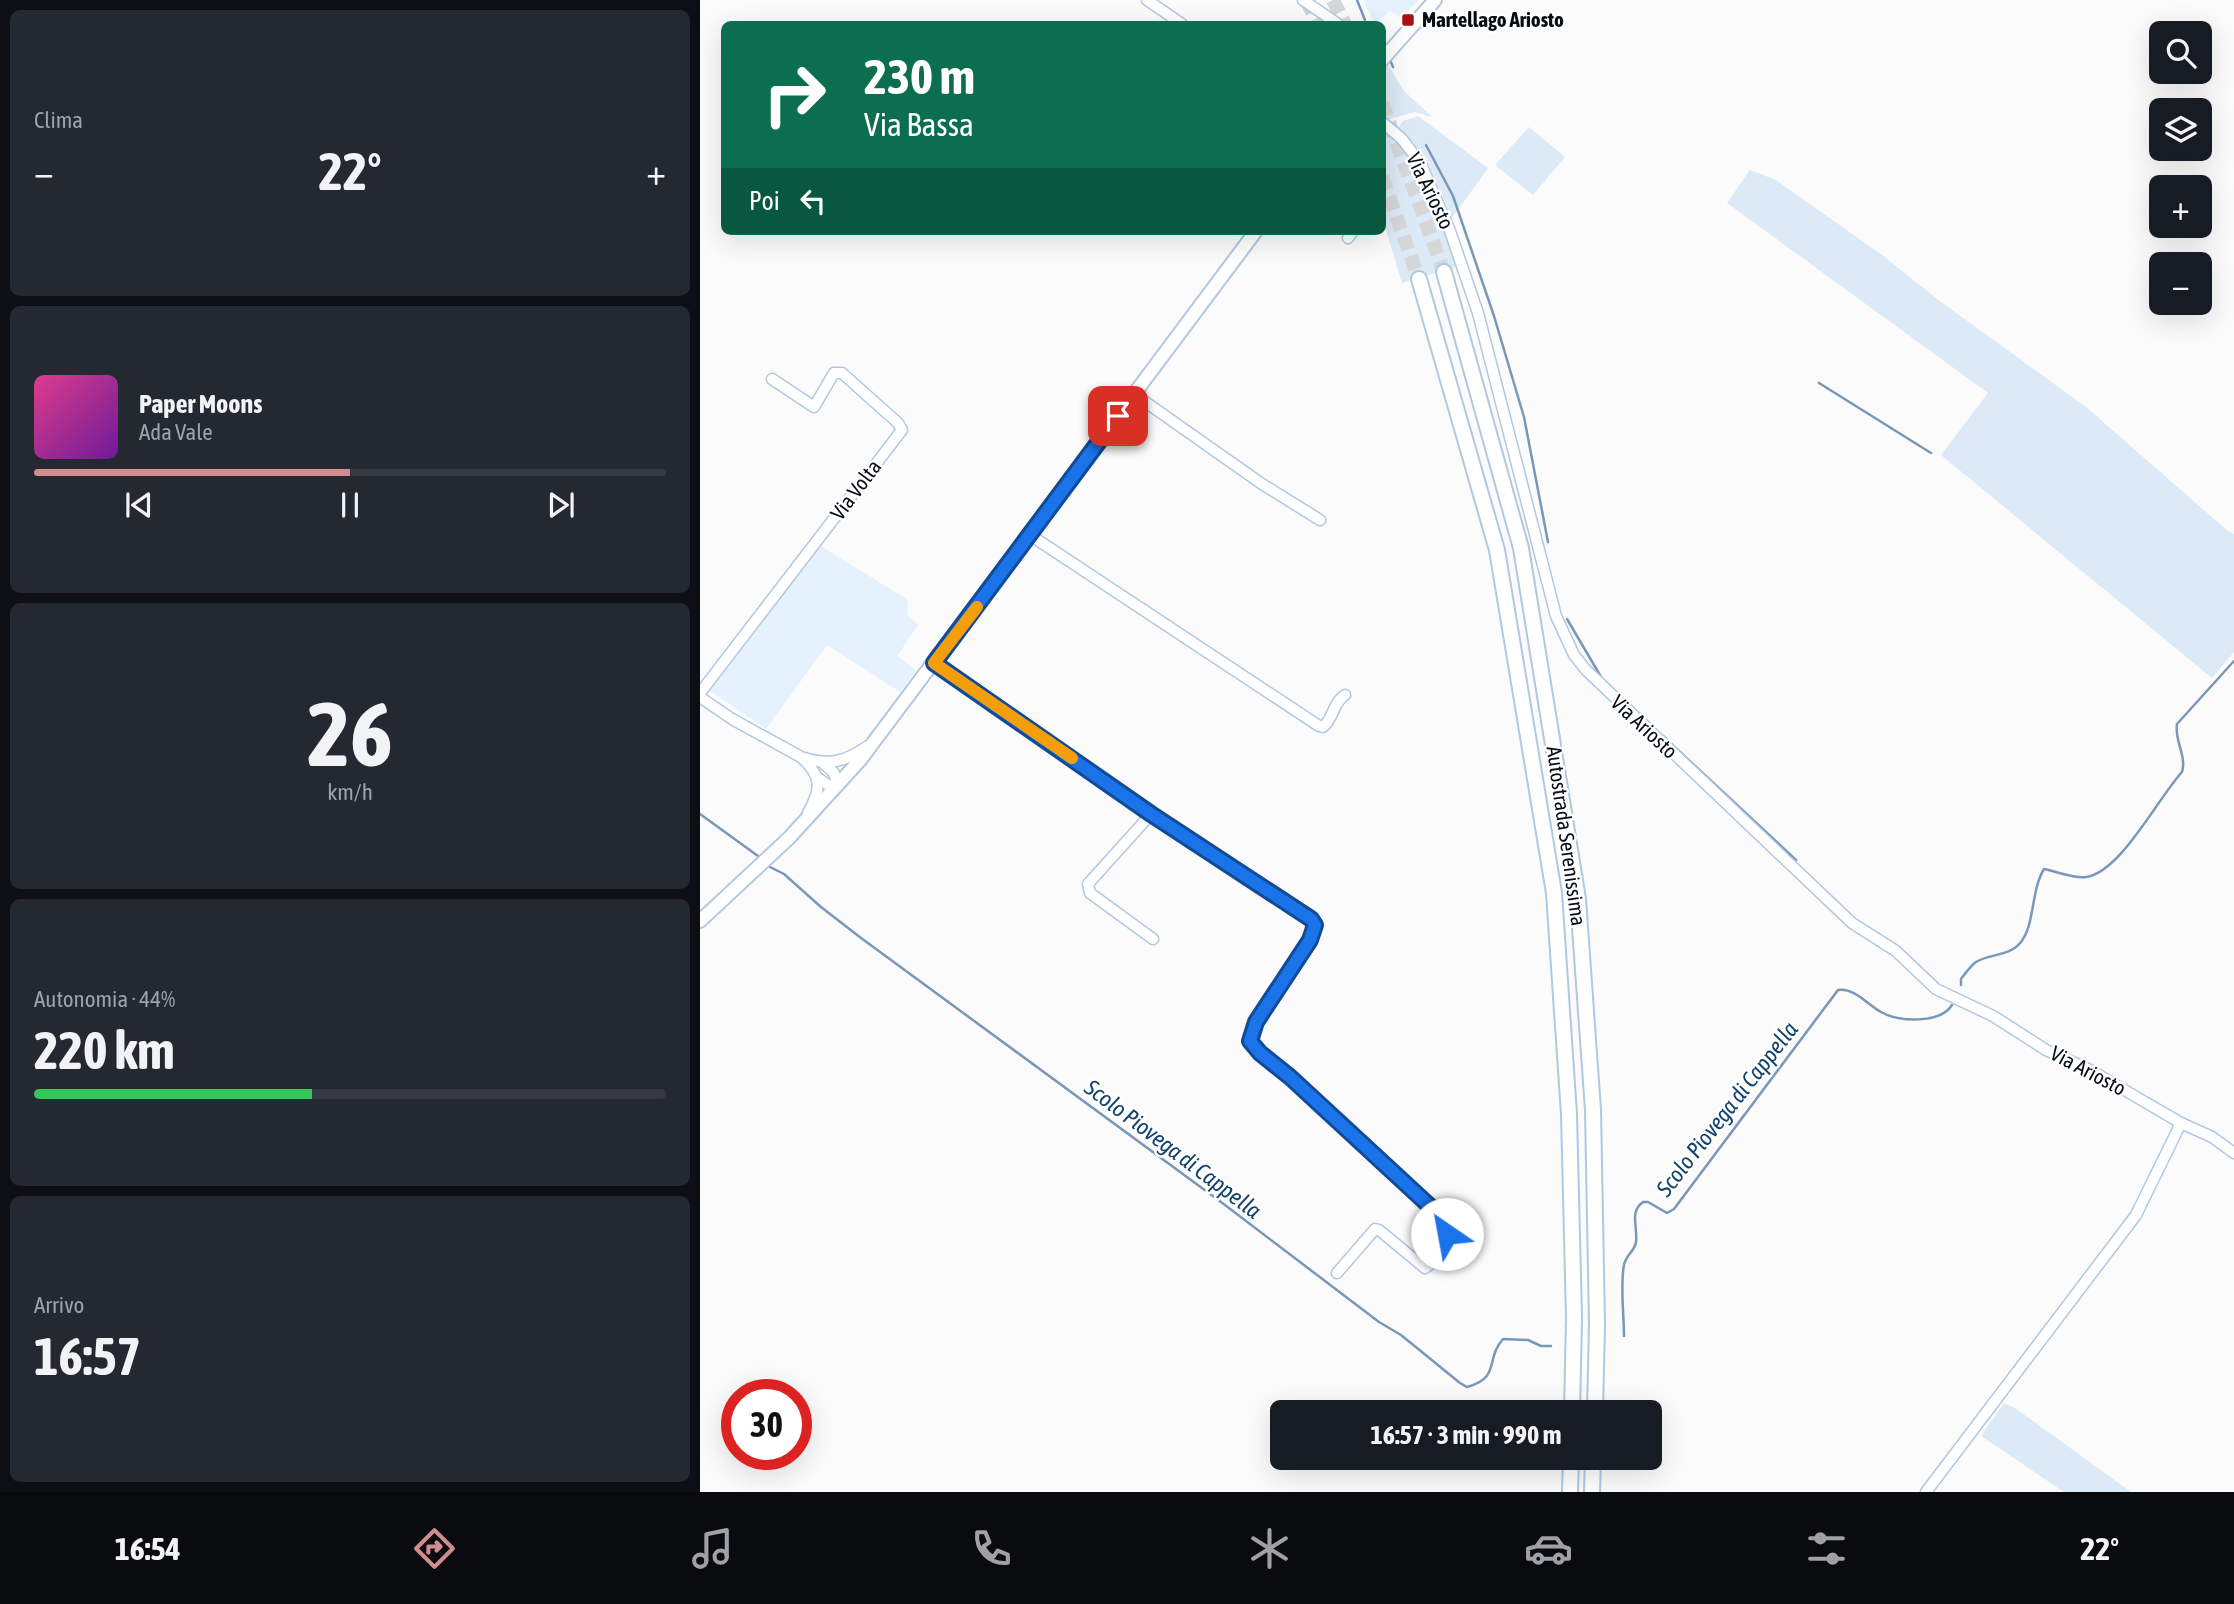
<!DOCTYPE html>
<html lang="it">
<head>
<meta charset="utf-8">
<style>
	:root { --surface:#171b24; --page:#242831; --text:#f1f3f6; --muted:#9ea1a6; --line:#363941; --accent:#cf8d90 }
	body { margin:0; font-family:"Asap Condensed",sans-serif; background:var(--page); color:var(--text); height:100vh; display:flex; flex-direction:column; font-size:26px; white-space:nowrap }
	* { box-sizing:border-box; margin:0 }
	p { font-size:23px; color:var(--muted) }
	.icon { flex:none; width:38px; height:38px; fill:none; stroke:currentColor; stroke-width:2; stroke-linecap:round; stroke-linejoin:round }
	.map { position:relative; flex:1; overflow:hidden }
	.details { display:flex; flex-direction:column; gap:10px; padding:10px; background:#0d0f14; width:700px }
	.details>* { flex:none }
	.top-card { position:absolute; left:21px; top:21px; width:665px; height:214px; border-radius:10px; box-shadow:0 7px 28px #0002; background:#0b6e4f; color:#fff; overflow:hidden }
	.buttons { position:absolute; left:1449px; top:21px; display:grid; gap:14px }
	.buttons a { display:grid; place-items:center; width:63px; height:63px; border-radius:10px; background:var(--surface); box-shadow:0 7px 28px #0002; font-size:35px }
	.speed { position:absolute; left:21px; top:1379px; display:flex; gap:14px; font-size:35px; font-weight:700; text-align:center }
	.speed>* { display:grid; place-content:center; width:91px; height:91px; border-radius:50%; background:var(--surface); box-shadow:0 7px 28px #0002; line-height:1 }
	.speed .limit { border:10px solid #d22; background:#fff; color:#111 }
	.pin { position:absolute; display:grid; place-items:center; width:60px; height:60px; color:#fff; margin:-30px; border-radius:14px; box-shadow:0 4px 10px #0006 }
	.me { position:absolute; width:77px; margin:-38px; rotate:327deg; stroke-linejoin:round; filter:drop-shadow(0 0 5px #0008) }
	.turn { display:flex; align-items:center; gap:24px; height:147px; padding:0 28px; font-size:32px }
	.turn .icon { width:91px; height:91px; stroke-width:2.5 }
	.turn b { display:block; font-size:49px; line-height:60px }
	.then { display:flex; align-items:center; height:66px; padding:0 28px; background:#0003; gap:14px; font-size:26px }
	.big { font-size:52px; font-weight:700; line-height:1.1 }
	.details .widget { flex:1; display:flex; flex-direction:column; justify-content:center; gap:10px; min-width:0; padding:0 24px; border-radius:10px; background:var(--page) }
	.details .dial { align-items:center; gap:0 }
	.dial b { font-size:91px; line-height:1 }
	.song { display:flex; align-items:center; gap:21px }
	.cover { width:84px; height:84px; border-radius:10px; background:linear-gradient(135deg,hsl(330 70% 55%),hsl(280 70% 35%)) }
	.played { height:7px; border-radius:4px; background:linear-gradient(90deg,var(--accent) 50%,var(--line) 50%) }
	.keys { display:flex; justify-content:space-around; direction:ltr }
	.heat { display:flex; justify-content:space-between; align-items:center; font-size:38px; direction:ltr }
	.charge { height:10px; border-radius:5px; background:linear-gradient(90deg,#34c759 44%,var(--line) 0) }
	.trip { position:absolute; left:570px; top:1400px; width:392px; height:70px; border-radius:10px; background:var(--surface); box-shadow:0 7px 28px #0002; font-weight:700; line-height:70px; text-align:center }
	.tabs { display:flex; height:112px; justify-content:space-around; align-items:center; background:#090b0e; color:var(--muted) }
	.tabs .icon { width:49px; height:49px }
	.tabs .on { color:var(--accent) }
	.tabs b { font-size:32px; color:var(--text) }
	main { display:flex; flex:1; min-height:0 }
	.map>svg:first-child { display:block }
	.built { fill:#e6f1fe }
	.green { fill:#dce9f6 }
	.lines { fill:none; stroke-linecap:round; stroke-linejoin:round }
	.stream { stroke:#7998b8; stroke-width:2.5 }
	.highway-tunnel { stroke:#d6d7d8; stroke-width:14; stroke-dasharray:14 7; stroke-linecap:butt }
	.minor-casing { stroke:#b1c8e0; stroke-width:13 }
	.major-casing { stroke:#b1c8e0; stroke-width:16 }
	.highway-casing { stroke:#b1c8e0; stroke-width:18 }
	.minor { stroke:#fff; stroke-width:10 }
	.major { stroke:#fff; stroke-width:12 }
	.highway { stroke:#fff; stroke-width:14 }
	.route-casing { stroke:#114b97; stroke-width:18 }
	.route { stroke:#1a73e8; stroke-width:12 }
	.slow { stroke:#f59e0b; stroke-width:12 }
	.poi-dot { fill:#a61114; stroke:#fff; stroke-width:2.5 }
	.labels { text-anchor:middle; stroke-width:5; stroke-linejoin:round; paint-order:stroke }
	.poi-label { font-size:21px; font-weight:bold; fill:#050d15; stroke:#fff; text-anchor:start }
	.street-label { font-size:21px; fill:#050d15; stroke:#fff }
	.water-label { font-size:23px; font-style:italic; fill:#11426e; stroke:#fff }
</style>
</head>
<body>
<main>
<section class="details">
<div class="widget"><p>Clima</p>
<div class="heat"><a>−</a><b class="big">22°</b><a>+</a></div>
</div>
<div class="widget">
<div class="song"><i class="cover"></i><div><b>Paper Moons</b><p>Ada Vale</p></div></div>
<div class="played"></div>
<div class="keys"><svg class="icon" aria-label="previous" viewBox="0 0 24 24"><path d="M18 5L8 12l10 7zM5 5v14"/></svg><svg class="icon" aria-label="pause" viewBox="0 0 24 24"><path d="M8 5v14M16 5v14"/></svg><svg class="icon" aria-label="next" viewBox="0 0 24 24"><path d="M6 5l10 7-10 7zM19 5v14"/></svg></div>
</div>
<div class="widget dial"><b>26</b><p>km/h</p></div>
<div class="widget"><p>Autonomia · 44%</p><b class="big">220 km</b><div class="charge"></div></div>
<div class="widget"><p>Arrivo</p><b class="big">16:57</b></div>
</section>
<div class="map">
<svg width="1534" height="1492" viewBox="0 0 1534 1492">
	<rect width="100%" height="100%" fill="#fbfbfb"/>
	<!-- built -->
	<g class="built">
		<polygon points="663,0 719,0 701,18 690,11 675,24"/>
		<polygon points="119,545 208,600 207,614 218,625 197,656 216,670 200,692 127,645 66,729 7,689"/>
	</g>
	<!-- green -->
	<g class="green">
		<polygon points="687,63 704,91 732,117 715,112 687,120 683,117 682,69"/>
		<polygon points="718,116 788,168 752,218 725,156 698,128 703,121"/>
		<polygon points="829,127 865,157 833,195 795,165"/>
		<path d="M682,131C726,162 739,219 756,267L702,283L683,220Z"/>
		<polygon points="1050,170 1076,180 1182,255 1241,302 1386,407 1529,532 1534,534 1534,652 1512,678 1241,455 1288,393 1027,203"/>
		<polygon points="1304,1403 1315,1408 1431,1492 1364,1492 1281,1436"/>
	</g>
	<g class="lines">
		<!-- stream -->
		<g class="stream">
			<polyline points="657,0 665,20"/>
			<polyline points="690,60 693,67"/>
			<polyline points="726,145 753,196 794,316 824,417 848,542"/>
			<polyline points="1119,383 1231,453"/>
			<polyline points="867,619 904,682"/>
			<polyline points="963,736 1096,860"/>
			<polyline points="0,814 58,856"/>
			<path d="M70,867L84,874L121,907L161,938L521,1202L679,1322L701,1335L760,1383L767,1387C801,1378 785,1359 803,1339L828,1340L841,1346H851"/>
			<path d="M1261,985V979C1266,973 1270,966 1276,962C1291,953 1309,957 1321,942C1335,924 1331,890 1344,869C1356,871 1373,879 1386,877C1420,873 1458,798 1482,772C1487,756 1474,740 1477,724L1534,661"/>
			<path d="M924,1336C924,1314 920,1285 924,1265C925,1256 935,1251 936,1242C938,1227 929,1212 943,1202H948L967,1213L974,1209L1138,990C1154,987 1168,1005 1181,1012C1199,1022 1240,1024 1252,1005"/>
		</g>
		<!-- highway-tunnel -->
		<g class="highway-tunnel">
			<polyline points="606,0 618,24"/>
			<polyline points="633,0 645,24"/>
			<polyline points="682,103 744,272"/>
			<polyline points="682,177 719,279"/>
		</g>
		<!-- minor casing -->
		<g class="minor-casing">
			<g id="minor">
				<polyline points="447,0 482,24"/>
				<polyline points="603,0 638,24"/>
				<polyline points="682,122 702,139 721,164 750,231 778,313 856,616 874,655 886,670 1152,923 1196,951 1236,989 1293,1016 1346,1050 1390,1070 1481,1123"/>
				<polyline points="648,238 653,231"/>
				<polyline points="434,394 562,484 620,520"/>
				<path d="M330,535L619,726L623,727C634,718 633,702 645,695"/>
				<path d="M234,663L451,814L611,919L615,925L610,940L556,1022L550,1041L554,1047L631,1114L742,1218C752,1235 741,1258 725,1268L679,1230L675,1229L637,1273"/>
				<polyline points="0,693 202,430 198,423 142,373 134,373 114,407 72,379"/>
				<path d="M0,697L32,719L101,757C122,776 122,788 108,813"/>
				<path d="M104,758C131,766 146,761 168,746"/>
				<polyline points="118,778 128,785 138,786 134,773 124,764"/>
				<polyline points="451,814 388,884 390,893 453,939"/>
				<polyline points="1226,1492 1436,1215 1481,1123 1512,1137 1534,1153"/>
			</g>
		</g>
		<!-- major casing -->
		<g class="major-casing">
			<g id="major">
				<polyline points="682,60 735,0"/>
				<polyline points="0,921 89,838 161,759 556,231"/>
			</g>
		</g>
		<!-- highway casing -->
		<g class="highway-casing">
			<g id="highway">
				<polyline points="744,272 821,548 878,899 893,1110 897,1324 895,1412"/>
				<polyline points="719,279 797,550 854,893 869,1114 874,1318 872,1412"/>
				<polyline points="870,1492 871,1458"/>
				<polyline points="892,1492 893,1458"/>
			</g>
		</g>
		<!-- minor -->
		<use href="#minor" class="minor"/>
		<!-- major -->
		<use href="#major" class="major"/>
		<!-- highway -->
		<use href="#highway" class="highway"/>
	</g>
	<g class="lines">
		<!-- route casing -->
		<g class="route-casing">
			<polyline id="route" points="418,416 234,663 451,814 611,919 615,925 610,940 556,1022 550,1041 560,1053 590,1077 734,1210 747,1226 747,1234"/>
		</g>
		<!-- route -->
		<use href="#route" class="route"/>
		<!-- slow -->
		<polyline class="slow" points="277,607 234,663 372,758"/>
	</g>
	<!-- markers -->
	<rect class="poi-dot" x="701" y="13" width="14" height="14" rx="3.5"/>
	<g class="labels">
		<!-- poi labels -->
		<g class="poi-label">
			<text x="722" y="27">Martellago Ariosto</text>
		</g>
		<!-- street labels -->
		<g class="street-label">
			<text transform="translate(730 191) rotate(64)" y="7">Via Ariosto</text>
			<text transform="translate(156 490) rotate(-53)" y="7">Via Volta</text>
			<text transform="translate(944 727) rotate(43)" y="7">Via Ariosto</text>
			<text transform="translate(866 836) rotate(82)" y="7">Autostrada Serenissima</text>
			<text transform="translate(1388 1071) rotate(28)" y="7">Via Ariosto</text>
		</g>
		<!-- water labels -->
		<g class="water-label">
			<text transform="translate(1027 1109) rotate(-52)" y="8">Scolo Piovega di Cappella</text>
			<text transform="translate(473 1149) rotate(37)" y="8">Scolo Piovega di Cappella</text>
		</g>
	</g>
</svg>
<div class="buttons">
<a><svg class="icon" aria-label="search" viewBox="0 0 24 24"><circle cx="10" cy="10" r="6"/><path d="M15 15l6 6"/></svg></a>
<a><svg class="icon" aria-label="layers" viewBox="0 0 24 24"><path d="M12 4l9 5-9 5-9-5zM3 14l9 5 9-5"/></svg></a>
<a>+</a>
<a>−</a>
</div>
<div class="speed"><div class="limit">30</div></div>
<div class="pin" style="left:418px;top:416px;background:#d93025"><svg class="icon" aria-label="arrive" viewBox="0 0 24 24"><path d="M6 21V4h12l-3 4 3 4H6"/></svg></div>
<svg class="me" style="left:747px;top:1234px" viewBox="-20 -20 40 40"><circle r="19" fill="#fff"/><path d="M0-13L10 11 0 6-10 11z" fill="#1a73e8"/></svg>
<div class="trip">16:57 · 3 min · 990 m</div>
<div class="top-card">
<div class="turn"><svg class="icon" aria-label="right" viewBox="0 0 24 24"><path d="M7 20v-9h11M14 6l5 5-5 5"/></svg><div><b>230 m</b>Via Bassa</div></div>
<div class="then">Poi<svg class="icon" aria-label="left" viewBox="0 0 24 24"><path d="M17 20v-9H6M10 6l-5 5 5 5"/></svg></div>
</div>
</div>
</main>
<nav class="tabs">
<b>16:54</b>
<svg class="icon on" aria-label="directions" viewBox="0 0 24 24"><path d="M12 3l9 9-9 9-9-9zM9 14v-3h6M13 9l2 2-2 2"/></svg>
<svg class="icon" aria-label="music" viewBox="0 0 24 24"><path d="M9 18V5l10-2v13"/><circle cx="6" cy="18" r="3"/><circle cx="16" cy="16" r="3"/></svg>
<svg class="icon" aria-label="phone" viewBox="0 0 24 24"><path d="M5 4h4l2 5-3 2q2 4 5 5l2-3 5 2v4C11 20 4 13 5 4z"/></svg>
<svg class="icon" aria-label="climate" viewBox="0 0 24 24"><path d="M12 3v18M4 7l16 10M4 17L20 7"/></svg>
<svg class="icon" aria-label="car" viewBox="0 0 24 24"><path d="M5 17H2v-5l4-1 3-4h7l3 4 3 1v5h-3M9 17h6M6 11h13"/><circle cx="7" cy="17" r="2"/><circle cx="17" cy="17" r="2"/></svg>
<svg class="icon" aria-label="filters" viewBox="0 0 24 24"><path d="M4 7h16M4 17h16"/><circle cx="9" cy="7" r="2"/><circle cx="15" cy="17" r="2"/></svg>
<b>22°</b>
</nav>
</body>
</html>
